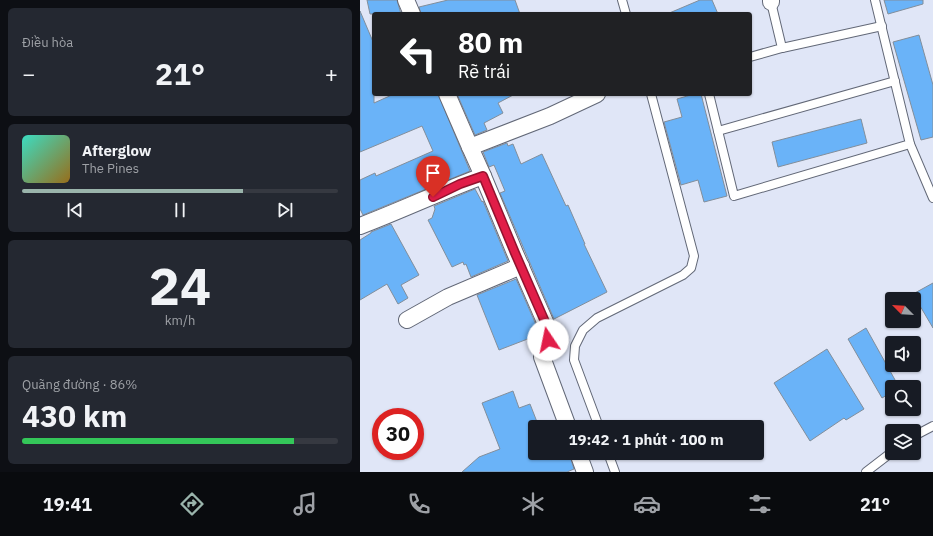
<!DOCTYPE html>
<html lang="vi">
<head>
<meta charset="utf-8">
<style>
	:root { --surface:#171b24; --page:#242831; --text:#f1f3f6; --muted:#9ea1a6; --line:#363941; --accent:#9ab4ab }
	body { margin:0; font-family:"IBM Plex Sans",sans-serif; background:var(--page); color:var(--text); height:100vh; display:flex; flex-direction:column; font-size:15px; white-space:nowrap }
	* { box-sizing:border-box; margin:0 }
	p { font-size:13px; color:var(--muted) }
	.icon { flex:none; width:22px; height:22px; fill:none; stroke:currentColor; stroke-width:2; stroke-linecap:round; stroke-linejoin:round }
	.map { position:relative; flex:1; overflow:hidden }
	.panel { display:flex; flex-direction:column; gap:8px; padding:8px; background:#0d0f14; width:360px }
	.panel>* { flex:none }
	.guide { position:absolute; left:12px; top:12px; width:380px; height:84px; border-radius:4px; box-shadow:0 1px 3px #0004; background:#202124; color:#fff; overflow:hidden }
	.needle { width:26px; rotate:294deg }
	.controls { position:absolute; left:525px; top:292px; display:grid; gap:8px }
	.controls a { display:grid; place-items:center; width:36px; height:36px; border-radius:4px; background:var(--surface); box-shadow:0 1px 3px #0004; font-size:20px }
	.speed { position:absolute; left:12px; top:408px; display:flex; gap:8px; font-size:20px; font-weight:700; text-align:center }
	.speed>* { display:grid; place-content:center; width:52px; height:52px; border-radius:50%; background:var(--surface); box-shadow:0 1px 3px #0004; line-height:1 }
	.speed .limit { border:6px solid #d22; background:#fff; color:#111 }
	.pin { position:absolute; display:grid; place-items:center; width:34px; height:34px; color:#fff; margin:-41px -17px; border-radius:50% 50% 50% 0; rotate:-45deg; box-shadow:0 0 4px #0007 }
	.pin .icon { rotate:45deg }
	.me { position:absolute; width:44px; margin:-22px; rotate:349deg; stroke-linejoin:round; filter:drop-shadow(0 0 3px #0008) }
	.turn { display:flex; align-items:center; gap:14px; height:84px; padding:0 20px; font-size:18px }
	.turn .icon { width:52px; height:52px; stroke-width:2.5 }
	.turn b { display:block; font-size:28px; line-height:34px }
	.big { font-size:30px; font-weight:800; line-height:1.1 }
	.panel .tile { flex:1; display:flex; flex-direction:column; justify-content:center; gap:6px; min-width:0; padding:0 14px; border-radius:6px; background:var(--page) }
	.panel .dial { align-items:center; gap:0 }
	.dial b { font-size:52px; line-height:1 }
	.song { display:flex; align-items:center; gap:12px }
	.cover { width:48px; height:48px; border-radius:6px; background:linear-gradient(135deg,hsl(170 70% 55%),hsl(40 70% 35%)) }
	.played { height:4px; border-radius:2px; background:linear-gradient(90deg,var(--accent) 70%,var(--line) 70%) }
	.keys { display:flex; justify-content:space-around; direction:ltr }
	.heat { display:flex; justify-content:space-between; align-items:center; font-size:22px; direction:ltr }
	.charge { height:6px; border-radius:3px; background:linear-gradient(90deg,#34c759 86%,var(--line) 0) }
	.trip { position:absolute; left:168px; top:420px; width:236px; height:40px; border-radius:4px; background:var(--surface); box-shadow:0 1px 3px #0004; font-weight:800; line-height:40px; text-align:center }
	.dock { display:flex; height:64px; justify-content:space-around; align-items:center; background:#090b0e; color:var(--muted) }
	.dock .icon { width:28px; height:28px }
	.dock .active { color:var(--accent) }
	.dock b { font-size:18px; color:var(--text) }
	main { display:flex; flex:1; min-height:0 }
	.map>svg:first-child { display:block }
	.building { fill:#6ab3f8; stroke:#828e9b }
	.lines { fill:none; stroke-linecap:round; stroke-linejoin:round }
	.service-casing { stroke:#626877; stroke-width:10 }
	.minor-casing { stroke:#626877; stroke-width:18 }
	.service { stroke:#fff; stroke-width:8 }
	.minor { stroke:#fff; stroke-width:16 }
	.route-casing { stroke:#92132f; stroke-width:10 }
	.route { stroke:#e11d48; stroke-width:7 }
</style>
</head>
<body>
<main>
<section class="panel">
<div class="tile"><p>Điều hòa</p>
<div class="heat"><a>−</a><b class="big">21°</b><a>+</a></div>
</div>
<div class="tile">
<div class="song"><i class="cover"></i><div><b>Afterglow</b><p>The Pines</p></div></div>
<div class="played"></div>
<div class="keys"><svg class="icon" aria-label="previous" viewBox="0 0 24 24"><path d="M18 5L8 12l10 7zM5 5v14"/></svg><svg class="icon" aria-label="pause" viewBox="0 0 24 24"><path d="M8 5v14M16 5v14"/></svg><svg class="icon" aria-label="next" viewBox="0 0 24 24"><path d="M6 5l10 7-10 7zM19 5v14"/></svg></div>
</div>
<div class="tile dial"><b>24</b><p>km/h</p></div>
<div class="tile"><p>Quãng đường · 86%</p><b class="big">430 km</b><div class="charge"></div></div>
</section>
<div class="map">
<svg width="573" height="472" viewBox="0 0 573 472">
	<rect width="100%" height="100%" fill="#e0e6f7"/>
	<!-- building -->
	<g class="building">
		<polygon points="7,0 37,0 41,14 10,14"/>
		<polygon points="88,0 155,0 160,14 61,14 59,7"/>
		<polygon points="340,0 352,0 358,14 307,14"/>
		<polygon points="524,0 563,0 563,4 528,14"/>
		<polygon points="0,11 14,44 14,103 34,94 78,94 110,171 3,215 0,209 0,180 15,173 16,176 73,151 62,126 0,152"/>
		<polygon points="559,35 573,85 573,137 561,140 533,42"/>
		<polygon points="97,94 155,94 138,103 143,113 124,123 127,130 115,135"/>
		<polygon points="334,94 341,94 367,196 344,202 338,180 321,185 304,122 322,117 317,99"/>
		<polygon points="501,119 507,143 418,167 412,142"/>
		<polygon points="147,143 148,146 153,144 161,164 182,154 206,206 208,205 225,244 224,244 247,292 194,319 140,193 145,191 134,165 129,167 123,152"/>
		<polygon points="115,189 122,202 123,201 148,261 111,277 106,264 104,265 103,262 92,267 68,220 72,218 75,209 74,206"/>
		<polygon points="31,224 59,275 41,285 48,298 38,304 27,284 0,300 0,240 11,233 11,232"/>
		<polygon points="156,279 177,327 178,335 139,350 117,295"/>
		<polygon points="573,283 573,328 553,294"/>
		<polygon points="506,328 539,387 532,387 532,392 522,398 488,339"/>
		<polygon points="467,349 504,409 486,420 484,418 450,441 414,383"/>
		<polygon points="153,391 159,408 170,404 179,427 175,427 175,453 209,453 214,469 207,472 102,472 119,457 140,449 122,403"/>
	</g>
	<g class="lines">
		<!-- service casing -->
		<g class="service-casing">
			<g id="service">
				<polyline points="262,0 266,14"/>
				<polyline points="422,48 522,26"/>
				<polyline points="390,57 422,48 411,2 413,1"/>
				<polyline points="349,94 374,196 550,144 515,0"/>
				<polyline points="358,131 535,81"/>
				<polyline points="550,144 573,198"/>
				<polyline points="239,427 214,360 215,346 223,330 237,318 323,275 331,268 334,256 291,94"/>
				<polyline points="554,436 573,426"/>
				<polyline points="248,453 255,472"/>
				<polyline points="506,472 532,452"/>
			</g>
		</g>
		<!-- minor casing -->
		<g class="minor-casing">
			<g id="minor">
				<polyline points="46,0 52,14"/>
				<polyline points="411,0 411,2"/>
				<polyline points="87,94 110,147"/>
				<polyline points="123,176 155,253 186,324 188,340 183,349 182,357 208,427"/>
				<path d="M0,226C42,210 82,191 123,176L110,147L190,116L237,94"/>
				<polyline points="47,320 88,297 161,266"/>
				<polyline points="218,453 225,472"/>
			</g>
		</g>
		<!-- service -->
		<use href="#service" class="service"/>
		<!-- minor -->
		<use href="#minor" class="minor"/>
	</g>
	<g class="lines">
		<!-- route casing -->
		<g class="route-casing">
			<polyline id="route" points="73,197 100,184 123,176 155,253 186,324 188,340"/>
		</g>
		<!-- route -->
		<use href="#route" class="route"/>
	</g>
</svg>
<div class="controls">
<a><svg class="needle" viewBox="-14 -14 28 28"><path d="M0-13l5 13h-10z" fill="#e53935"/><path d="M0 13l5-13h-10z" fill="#9ea1a6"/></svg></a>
<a><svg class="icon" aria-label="sound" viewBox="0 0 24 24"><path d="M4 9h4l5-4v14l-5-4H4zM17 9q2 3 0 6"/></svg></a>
<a><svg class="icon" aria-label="search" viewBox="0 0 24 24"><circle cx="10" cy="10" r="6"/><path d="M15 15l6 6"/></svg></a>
<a><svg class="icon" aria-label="layers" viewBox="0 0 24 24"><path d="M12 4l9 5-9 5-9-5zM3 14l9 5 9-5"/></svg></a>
</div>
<div class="speed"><div class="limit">30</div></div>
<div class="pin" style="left:73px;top:197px;background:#d93025"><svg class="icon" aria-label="arrive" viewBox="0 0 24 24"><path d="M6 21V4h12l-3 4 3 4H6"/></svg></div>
<svg class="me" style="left:188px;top:340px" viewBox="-20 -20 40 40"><circle r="19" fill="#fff"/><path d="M0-13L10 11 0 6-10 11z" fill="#e11d48"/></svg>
<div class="trip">19:42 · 1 phút · 100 m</div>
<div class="guide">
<div class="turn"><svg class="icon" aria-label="left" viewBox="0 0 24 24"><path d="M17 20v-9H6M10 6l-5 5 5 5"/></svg><div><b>80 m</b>Rẽ trái</div></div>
</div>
</div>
</main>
<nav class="dock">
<b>19:41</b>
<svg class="icon active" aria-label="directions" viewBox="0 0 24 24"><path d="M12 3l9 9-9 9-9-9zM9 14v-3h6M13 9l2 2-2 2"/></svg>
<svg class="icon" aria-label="music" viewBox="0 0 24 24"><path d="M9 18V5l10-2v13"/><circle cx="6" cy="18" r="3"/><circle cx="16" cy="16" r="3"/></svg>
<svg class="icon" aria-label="phone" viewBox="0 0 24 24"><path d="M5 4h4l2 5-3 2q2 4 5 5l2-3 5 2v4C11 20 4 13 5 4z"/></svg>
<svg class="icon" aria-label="climate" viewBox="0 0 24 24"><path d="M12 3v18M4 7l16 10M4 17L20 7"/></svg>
<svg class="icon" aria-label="car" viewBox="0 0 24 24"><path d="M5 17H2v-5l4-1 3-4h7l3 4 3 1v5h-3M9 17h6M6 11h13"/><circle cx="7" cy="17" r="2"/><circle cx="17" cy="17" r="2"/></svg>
<svg class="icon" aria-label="filters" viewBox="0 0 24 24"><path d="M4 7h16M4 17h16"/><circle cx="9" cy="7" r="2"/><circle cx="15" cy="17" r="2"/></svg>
<b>21°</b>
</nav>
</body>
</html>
